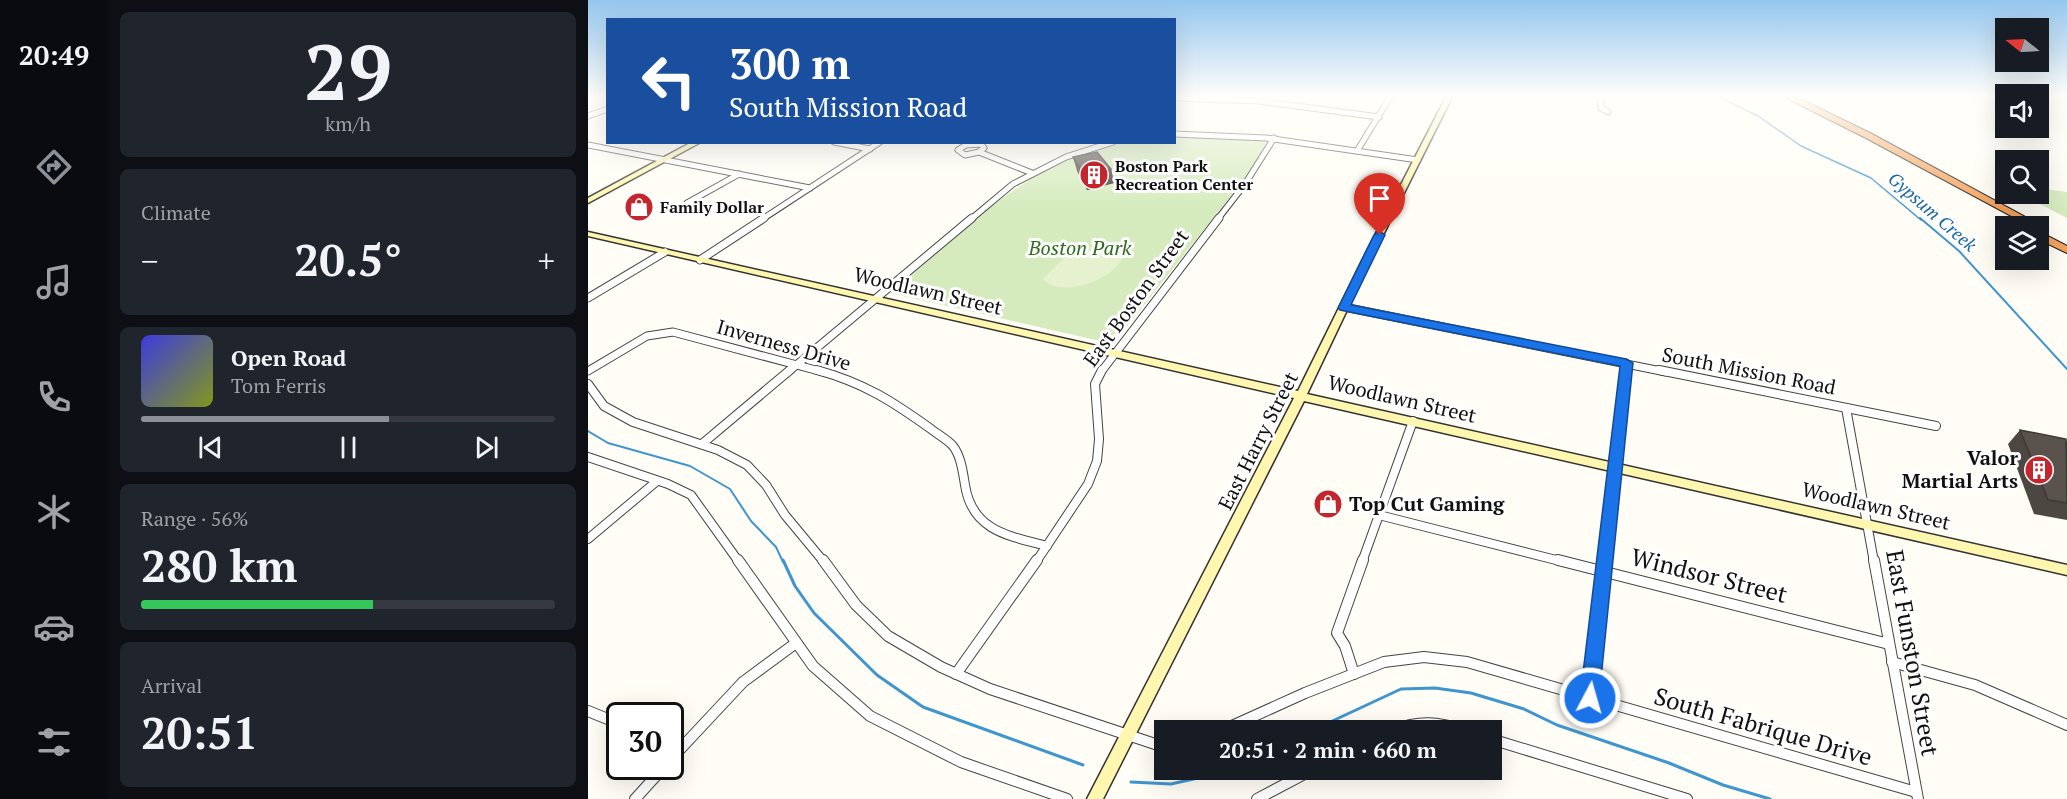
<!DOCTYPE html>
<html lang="en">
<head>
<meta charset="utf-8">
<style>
	:root { --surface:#171b24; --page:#20242c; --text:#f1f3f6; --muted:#9ea1a6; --line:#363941; --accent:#8c9099 }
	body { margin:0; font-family:"PT Serif",serif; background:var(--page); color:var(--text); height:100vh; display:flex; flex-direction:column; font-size:22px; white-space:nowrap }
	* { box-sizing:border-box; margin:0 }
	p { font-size:20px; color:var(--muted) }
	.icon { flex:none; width:33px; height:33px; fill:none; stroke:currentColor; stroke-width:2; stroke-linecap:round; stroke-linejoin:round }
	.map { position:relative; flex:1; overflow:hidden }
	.drawer { display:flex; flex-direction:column; gap:12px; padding:12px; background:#0d0f14; width:480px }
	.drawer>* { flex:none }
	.guide { position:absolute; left:18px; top:18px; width:570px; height:126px; border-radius:0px; box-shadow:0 6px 24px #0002; background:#1a4fa0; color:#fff; overflow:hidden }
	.needle { width:39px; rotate:288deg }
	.controls { position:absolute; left:1407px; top:18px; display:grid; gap:12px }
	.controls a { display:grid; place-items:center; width:54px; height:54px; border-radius:0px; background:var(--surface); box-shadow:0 6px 24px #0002; font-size:30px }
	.speed { position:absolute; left:18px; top:702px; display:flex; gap:12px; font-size:30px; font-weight:700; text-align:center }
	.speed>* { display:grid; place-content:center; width:78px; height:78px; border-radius:50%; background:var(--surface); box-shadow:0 6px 24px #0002; line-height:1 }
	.speed .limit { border:3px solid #111; border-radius:9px; background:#fff; color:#111 }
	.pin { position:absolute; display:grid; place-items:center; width:51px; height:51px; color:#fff; margin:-62px -26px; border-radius:50% 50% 50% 0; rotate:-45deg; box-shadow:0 0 6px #0007 }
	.pin .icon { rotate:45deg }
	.me { position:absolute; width:66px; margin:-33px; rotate:6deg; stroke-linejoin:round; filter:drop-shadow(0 0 4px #0008) }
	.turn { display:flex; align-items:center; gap:21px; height:126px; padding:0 24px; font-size:27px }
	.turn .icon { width:78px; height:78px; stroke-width:2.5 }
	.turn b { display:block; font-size:42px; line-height:51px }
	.big { font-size:45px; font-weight:600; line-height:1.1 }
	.drawer .card { flex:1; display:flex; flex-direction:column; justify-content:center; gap:9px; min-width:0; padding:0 21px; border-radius:9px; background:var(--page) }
	.drawer .dial { align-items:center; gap:0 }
	.dial b { font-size:78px; line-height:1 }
	.song { display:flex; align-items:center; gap:18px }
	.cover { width:72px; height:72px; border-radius:9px; background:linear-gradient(135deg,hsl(240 70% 55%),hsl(70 70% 35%)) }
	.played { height:6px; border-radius:3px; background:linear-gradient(90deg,var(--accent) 60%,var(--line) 60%) }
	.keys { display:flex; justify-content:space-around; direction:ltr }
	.heat { display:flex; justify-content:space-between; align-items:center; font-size:33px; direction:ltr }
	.charge { height:9px; border-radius:4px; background:linear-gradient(90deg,#34c759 56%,var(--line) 0) }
	.trip { position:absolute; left:566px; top:720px; width:348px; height:60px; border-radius:0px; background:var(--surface); box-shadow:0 6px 24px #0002; font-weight:600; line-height:60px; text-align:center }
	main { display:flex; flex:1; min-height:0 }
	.tab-bar { display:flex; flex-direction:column; width:108px; justify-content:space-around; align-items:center; background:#090b0e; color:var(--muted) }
	.tab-bar .icon { width:42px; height:42px }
	.tab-bar .selected { color:var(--accent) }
	.tab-bar b { font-size:27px; color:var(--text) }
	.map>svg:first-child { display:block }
	.green { fill:#d5ebbd }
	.pitch { fill:#e6f2cf }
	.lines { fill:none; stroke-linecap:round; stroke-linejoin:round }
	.stream-far2 { stroke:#3f96cf; stroke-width:1.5 }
	.stream-far1 { stroke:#3f96cf; stroke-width:2 }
	.stream { stroke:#3f96cf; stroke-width:3 }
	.street-far3-casing { stroke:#444; stroke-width:7 }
	.street-far2-casing { stroke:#444; stroke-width:9 }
	.street-far1-casing { stroke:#444; stroke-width:10 }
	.street-casing { stroke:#444; stroke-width:12 }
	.secondary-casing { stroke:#333; stroke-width:3 }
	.highway-casing { stroke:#222; stroke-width:2 }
	.street-far3 { stroke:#fff; stroke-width:5 }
	.street-far2 { stroke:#fff; stroke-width:7 }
	.street-far1 { stroke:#fff; stroke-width:8 }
	.street { stroke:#fff; stroke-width:10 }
	.secondary { fill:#fff6b0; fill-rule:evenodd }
	.highway { fill:#f5a25d; fill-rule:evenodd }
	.wall { fill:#4d4742 }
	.shaded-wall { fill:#3f3936 }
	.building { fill:#5a524d; stroke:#3f3936; stroke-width:1.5 }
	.route { fill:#1a73e8; stroke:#114b97; stroke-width:1.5 }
	.labels { text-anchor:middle; stroke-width:6; stroke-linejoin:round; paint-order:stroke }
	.far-poi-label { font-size:16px; font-weight:bold; fill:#111; stroke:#fff; text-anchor:start }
	.far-water-label { font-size:18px; font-style:italic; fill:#1768a6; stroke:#fff }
	.park-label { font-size:20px; font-style:italic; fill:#2f6b1f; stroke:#fff }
	.street-label { font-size:20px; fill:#111; stroke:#fff }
	.poi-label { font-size:20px; font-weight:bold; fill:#111; stroke:#fff; text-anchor:end }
	.near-street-label { font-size:24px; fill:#111; stroke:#fff }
</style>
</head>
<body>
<main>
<nav class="tab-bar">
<b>20:49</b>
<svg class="icon selected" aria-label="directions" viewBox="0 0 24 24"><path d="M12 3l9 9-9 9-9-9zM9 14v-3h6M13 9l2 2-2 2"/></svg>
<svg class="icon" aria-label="music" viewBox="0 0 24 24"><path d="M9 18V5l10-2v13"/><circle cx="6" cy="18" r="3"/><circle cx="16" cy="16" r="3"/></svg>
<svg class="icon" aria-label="phone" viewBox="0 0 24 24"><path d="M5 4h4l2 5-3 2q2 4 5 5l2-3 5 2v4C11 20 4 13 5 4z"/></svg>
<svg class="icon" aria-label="climate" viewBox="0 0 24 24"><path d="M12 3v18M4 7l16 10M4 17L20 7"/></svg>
<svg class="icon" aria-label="car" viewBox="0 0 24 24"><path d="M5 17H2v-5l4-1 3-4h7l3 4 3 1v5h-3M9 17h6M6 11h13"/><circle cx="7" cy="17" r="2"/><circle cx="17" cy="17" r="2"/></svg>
<svg class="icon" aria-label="filters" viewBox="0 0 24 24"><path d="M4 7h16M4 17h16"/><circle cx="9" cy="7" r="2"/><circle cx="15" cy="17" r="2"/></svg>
</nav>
<section class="drawer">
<div class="card dial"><b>29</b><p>km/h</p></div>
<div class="card"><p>Climate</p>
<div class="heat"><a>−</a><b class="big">20.5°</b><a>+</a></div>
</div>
<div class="card">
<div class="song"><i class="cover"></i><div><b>Open Road</b><p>Tom Ferris</p></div></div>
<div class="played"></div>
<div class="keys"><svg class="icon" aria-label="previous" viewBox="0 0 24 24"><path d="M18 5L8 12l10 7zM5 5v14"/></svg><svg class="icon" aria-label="pause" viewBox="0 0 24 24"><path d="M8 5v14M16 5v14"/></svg><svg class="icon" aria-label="next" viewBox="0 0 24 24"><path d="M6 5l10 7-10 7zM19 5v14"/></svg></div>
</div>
<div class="card"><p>Range · 56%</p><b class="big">280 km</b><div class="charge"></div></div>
<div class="card"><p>Arrival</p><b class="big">20:51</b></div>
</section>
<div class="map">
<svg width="1479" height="799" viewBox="0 0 1479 799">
	<rect width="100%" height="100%" fill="#fffdf5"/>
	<!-- green -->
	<g class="green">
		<path d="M587,136L680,140L665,168L525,344L302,293C367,238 447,154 536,143C552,141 570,143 586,142Z"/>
		<polygon points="1451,188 1479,192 1479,218 1436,196 1437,194 1450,194"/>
	</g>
	<!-- pitch -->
	<path class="pitch" d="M498,249L535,257C526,280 473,299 455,279L482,252Z"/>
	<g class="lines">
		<!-- stream-far2 -->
		<polyline class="stream-far2" points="1131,97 1170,116 1213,146 1283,178 1333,220"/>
		<!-- stream-far1 -->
		<g class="stream-far1">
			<polyline points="1332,218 1371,251 1479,369"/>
			<polyline points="0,431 20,443 102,466 142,489 163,521 188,547 195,562"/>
		</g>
		<!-- stream -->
		<g class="stream">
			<polyline points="195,560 207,586 226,613 289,675 335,707 495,765"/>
			<polyline points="725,730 813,689 847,688 883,693 936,709 969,725 1081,763 1135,785 1182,799"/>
			<polyline points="543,782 583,784 646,770"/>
		</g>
		<!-- street-far3 casing -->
		<g class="street-far3-casing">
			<g id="street-far3">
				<polyline points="1013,97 1013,108 1020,112"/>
				<polyline points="586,98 671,101 791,117"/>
				<polyline points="0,116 20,109"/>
				<polyline points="586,134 678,138 830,160"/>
				<polyline points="246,142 282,149"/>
				<polygon points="393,144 396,148 391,152 377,155 370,150 378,145"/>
				<polyline points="0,145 222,188"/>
				<polyline points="769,151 802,97"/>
				<polyline points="391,152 444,173"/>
				<polyline points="99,203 151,174"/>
				<polyline points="173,220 292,142"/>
				<polyline points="382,220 425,184 478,157 525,142"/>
				<polyline points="629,220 657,184 686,138"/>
			</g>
		</g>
		<!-- street-far2 casing -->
		<g class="street-far2-casing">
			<g id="street-far2">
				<polyline points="112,260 176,218"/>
				<polyline points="0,298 77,252"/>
				<polyline points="756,307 1078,372"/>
				<polyline points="0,371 59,336 85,332 235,372"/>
				<polyline points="200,372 384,218"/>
				<polyline points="513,372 631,218"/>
				<polyline points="1037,372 1038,363"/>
			</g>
		</g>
		<!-- street-far1 casing -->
		<g class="street-far1-casing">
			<g id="street-far1">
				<path d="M229,370C276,383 304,401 343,429C349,434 360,440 365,446C373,456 375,473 377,485C384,531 421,536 459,546"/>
				<polyline points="1071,370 1348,426"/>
				<polyline points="0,384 16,406 45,422 130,450 159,465 178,485 197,515 236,562"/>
				<polyline points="1258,408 1286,562"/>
				<polyline points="114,444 202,370"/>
				<polyline points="0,457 80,484 103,495 151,562"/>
				<polyline points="791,515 976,562"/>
				<polyline points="0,539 69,481"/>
				<polyline points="448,562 500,484 509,461 511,439 507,384 514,370"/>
				<polyline points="774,562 825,421"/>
				<polyline points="1017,562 1037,370"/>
			</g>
		</g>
		<!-- street casing -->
		<g class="street-casing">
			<g id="street">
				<polyline points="150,560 225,666 282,716 373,762 479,799"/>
				<polyline points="235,560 268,605 300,636 353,667 402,689 570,745 576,745"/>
				<polyline points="970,560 1301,644"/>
				<polyline points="1286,560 1330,799"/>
				<polyline points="1304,662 1387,685 1479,725"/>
				<polyline points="368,674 449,560"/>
				<polyline points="766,674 757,646 749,633 775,560"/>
				<polyline points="1002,698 1017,560"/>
				<polyline points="0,711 32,724"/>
				<polyline points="635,730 717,693 796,662 836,657 879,662 1328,792"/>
				<path d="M806,730C831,720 850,722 876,730"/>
				<polyline points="903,739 1099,799"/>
				<polyline points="82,744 93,748"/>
				<polyline points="82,760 155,682 208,643"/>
				<polyline points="47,799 77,766"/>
				<polyline points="669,799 724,770"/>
			</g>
		</g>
		<!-- secondary casing -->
		<g class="secondary-casing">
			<g id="secondary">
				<polygon points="858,97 864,97 788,249 719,394 1479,565 1479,575 716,401 515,799 499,799 706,398 0,236 0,232 710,391 780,249"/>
				<polygon points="104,142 113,142 0,203 0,198"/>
			</g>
		</g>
		<!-- highway casing -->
		<g class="highway-casing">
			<g id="highway">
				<polygon points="1196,97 1208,97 1284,134 1454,226 1450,229 1450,226 1442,226 1278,138"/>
				<polygon points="1450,231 1479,246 1479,253 1450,239"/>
			</g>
		</g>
		<!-- street-far3 -->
		<use href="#street-far3" class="street-far3"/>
		<!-- street-far2 -->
		<use href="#street-far2" class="street-far2"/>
		<!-- street-far1 -->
		<use href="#street-far1" class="street-far1"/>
		<!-- street -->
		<use href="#street" class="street"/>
		<!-- secondary -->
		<use href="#secondary" class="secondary"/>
		<!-- highway -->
		<use href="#highway" class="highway"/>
	</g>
	<!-- wall -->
	<g class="wall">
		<polygon points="485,157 523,169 526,183 499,190 489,171"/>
		<polygon points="1432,430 1479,441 1479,520 1446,514 1420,444"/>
	</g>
	<!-- shaded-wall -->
	<polygon class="shaded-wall" points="523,169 526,183 499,190 496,176"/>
	<!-- building -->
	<g class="building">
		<polygon points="509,152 523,169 496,176 485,157"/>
		<polygon points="1432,430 1478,439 1479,503 1460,500"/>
	</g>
	<!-- sky -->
	<linearGradient id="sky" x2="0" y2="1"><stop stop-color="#95c6ee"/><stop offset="0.46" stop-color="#fffefa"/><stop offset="1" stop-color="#fffefa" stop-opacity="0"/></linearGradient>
	<rect width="1479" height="209" fill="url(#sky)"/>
	<!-- route -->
	<polygon class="route" points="792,231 797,235 763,305 1038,359 1045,363 1011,698 1008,704 1002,707 995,704 992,698 1032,366 752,310 750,308 786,235"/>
	<!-- icons -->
	<defs>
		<g id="building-disc" transform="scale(1.5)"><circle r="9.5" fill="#c4262e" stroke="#fff"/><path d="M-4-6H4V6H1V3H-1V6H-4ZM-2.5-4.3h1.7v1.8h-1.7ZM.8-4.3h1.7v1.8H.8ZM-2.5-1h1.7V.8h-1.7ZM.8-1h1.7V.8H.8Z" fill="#fff"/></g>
		<g id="shop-disc" transform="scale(1.5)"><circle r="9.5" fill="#c4262e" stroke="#fff"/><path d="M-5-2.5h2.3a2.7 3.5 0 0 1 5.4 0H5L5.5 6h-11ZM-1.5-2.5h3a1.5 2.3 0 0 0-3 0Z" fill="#fff"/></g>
	</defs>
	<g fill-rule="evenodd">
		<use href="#building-disc" x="506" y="175"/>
		<use href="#shop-disc" x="51" y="207"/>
		<use href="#building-disc" x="1451" y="470"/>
		<use href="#shop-disc" x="740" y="504"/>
	</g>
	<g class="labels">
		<!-- far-poi labels -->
		<g class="far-poi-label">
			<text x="527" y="172">Boston Park<tspan x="527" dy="18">Recreation Center</tspan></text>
			<text x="72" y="213">Family Dollar</text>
		</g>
		<!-- far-water labels -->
		<g class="far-water-label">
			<text transform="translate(1344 212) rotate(41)" y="6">Gypsum Creek</text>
		</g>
		<!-- park labels -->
		<g class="park-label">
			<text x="492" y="255">Boston Park</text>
		</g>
		<!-- street labels -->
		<g class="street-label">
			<text transform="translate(340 291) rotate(13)" y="7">Woodlawn Street</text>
			<text transform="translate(548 298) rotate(-54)" y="7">East Boston Street</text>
			<text transform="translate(196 345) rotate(16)" y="7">Inverness Drive</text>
			<text transform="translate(1161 371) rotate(11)" y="7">South Mission Road</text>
			<text transform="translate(814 399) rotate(13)" y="7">Woodlawn Street</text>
			<text transform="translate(670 441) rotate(-63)" y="7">East Harry Street</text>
			<text transform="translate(1288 506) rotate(13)" y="7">Woodlawn Street</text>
		</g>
		<!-- poi labels -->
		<g class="poi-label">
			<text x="1430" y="465">Valor<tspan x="1430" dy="23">Martial Arts</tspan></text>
			<text x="761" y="511" text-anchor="start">Top Cut Gaming</text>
		</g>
		<!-- near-street labels -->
		<g class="near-street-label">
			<text transform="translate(1121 576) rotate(14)" y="8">Windsor Street</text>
			<text transform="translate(1324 653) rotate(80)" y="8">East Funston Street</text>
			<text transform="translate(1175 727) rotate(16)" y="8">South Fabrique Drive</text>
		</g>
	</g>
</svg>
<div class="controls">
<a><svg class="needle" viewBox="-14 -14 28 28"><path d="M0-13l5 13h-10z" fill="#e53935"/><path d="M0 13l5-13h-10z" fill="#9ea1a6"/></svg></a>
<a><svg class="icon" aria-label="sound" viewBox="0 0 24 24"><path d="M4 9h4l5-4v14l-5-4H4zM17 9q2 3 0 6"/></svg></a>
<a><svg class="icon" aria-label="search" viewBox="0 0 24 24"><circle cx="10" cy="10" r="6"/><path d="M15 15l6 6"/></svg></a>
<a><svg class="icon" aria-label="layers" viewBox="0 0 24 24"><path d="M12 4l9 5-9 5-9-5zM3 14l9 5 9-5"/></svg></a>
</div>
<div class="speed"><div class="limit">30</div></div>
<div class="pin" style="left:792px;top:235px;background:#d93025"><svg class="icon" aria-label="arrive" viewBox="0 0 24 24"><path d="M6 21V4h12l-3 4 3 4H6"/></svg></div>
<svg class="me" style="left:1002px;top:698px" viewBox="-20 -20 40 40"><circle r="17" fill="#1a73e8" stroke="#fff" stroke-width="3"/><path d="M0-11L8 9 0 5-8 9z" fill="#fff"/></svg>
<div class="trip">20:51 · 2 min · 660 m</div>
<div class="guide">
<div class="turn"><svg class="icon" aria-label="left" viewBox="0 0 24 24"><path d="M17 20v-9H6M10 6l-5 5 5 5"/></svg><div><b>300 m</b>South Mission Road</div></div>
</div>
</div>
</main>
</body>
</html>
